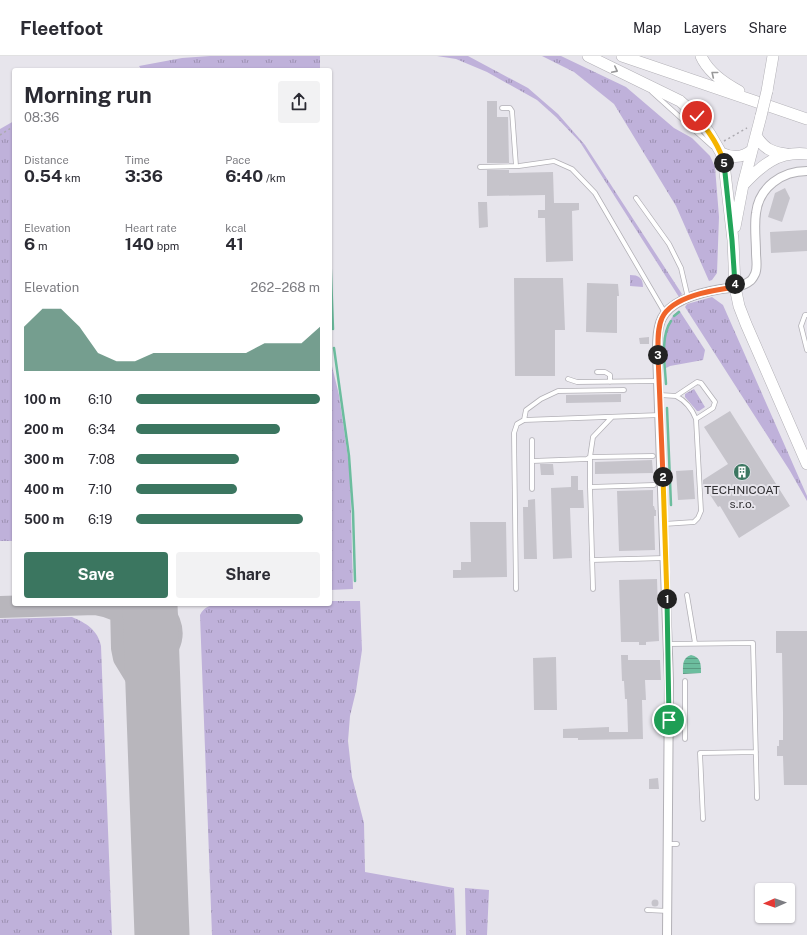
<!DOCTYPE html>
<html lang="en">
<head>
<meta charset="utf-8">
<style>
  body { margin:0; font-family:"Public Sans",sans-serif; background:#f2f2f3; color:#2b2b33; height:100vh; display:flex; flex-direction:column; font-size:15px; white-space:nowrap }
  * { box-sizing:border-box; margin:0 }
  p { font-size:13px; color:#7c7c81 }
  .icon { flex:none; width:22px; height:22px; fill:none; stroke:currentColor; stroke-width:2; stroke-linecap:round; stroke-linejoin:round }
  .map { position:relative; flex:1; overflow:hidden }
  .side { position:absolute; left:12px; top:12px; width:320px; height:538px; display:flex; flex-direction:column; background:#fff; border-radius:4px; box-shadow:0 1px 3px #0004 }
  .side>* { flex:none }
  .needle { width:26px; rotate:268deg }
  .controls { position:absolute; left:755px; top:827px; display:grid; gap:8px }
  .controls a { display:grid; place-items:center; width:40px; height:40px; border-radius:4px; background:#fff; box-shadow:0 1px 3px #0004; font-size:20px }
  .pin { position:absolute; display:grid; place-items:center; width:34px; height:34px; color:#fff; margin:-17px; border:2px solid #fff; border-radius:50%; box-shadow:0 1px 4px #0007 }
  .km { position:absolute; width:20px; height:20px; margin:-10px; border-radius:50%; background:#222; color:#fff; font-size:11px; line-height:20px; text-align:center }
  .round { display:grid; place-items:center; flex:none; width:42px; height:42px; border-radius:4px; background:#f2f2f3 }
  .overview { display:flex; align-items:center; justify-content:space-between; height:68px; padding:0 12px }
  h1 { font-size:22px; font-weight:700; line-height:30px }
  .figures { display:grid; grid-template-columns:repeat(3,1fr); gap:6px; height:68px; padding:4px 12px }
  .figures div { display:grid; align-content:center }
  .figures b { font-size:17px; font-weight:700 }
  .figures small { font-size:11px; font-weight:400 }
  .figures p { font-size:11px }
  .chart { height:112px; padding:8px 12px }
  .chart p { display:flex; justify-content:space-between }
  .chart svg { width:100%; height:72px; margin-top:4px; fill:#3b7660; opacity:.7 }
  .action { display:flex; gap:8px; margin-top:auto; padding:8px 12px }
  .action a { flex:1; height:46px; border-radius:4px; background:#3b7660; color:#fff; font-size:16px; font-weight:700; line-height:46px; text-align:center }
  .action a+a { background:#f2f2f3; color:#2b2b33 }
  ul { padding:0 12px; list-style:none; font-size:13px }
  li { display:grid; grid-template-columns:64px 48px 1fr; align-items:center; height:30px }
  li i { height:10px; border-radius:5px; background:#3b7660 }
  header { display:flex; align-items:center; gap:24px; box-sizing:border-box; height:56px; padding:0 20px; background:#fff; border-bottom:1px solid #e1e1e2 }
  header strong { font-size:19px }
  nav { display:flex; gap:22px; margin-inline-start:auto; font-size:14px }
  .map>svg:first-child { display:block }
  .grass { fill:url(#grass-tufts) }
  .water { fill:url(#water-rules) }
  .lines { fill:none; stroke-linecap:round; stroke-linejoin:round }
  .stream { stroke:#6cbd9e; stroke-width:2.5 }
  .taxiway { stroke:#b8b6bc; stroke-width:22 }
  .runway { stroke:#b8b6bc; stroke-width:55 }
  .building { fill:#c6c4cb }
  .lane-casing { stroke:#b2b0b6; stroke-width:5.5 }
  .street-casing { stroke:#b2b0b6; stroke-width:10 }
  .secondary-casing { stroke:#b2b0b6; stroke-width:12 }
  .path { stroke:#aba9af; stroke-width:1.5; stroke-dasharray:2 3; stroke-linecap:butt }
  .lane { stroke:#fff; stroke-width:4 }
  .street { stroke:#fff; stroke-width:8 }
  .secondary { stroke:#fff; stroke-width:11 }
  .secondary-bridge-casing { stroke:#b2b0b6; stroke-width:12; stroke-linecap:butt }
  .secondary-bridge { stroke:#fff; stroke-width:11 }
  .oneway { stroke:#989899 }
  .split-1-casing { stroke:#fff; stroke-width:8 }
  .split-2-casing { stroke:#fff; stroke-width:8 }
  .split-3-casing { stroke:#fff; stroke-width:8 }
  .split-4-casing { stroke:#fff; stroke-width:8 }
  .split-5-casing { stroke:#fff; stroke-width:8 }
  .split-6-casing { stroke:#fff; stroke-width:8 }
  .split-1 { stroke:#22a559; stroke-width:5 }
  .split-2 { stroke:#f5b400; stroke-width:5 }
  .split-3 { stroke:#f0652b; stroke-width:5 }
  .split-4 { stroke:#f0652b; stroke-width:5 }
  .split-5 { stroke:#22a559; stroke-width:5 }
  .split-6 { stroke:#f5b400; stroke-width:5 }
  .labels { text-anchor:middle; stroke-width:4; stroke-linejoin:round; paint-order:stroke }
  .poi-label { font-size:12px; fill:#313033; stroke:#e7e5ec }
</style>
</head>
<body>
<header>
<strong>Fleetfoot</strong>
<nav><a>Map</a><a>Layers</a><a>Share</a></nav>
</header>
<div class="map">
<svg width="807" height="879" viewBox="0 0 807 879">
  <defs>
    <pattern id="grass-tufts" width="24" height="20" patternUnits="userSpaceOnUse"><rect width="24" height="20" fill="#bfb1da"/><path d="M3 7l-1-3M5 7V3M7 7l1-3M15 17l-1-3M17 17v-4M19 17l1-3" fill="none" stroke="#9c90b1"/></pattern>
    <pattern id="water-rules" width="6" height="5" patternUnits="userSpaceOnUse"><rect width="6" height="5" fill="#6cbd9e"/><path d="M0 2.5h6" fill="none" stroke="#599a81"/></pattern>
  </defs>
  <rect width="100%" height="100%" fill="#e7e5ec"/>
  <path class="grass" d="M210 0H320V14H150V13H141L139 10 182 2Z
    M437 0H468L528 32 558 58 585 89 682 238 679 241 580 86 556 61 537 44 487 16 456 3Z
    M542 0H561L626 31 674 72 692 82 710 100 715 111 719 161 717 217 712 224 709 225 676 150 614 48 574 16Z
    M14 65V485H0V73Z
    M630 219C639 219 643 222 643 231L630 230Z
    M712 241 723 249 807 440V445L790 415 685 251 687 248Z
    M679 254 705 294 703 304 670 310 666 312C665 292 661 268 679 254Z
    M330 294 331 306 339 339 350 415 353 533 330 534Z
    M694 333 705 351 699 355H697L685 341V338Z
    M330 545H360L362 594 356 635 350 660 348 685 352 721 364 767 365 816 454 832 456 879H212L200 559C204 551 209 550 217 548H330Z
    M72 561C86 567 98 574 101 590L112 879H0V563Z
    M465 832 489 834 487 879H466Z"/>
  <path class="water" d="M691 599C701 601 701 608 701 617L683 618C683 609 682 602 691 599Z"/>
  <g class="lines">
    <path class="stream" d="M330 192 333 273
      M674 260 679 256
      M334 292 349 400 353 456 355 525
      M666 328C665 310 660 280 671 265
      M667 352 671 449"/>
    <path class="taxiway" d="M122 548 121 549 122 592 124 602 151 646
      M0 551 95 548C125 553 145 570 151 600L155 729
      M154 624C156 606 163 604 169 589 176 574 168 556 154 548"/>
    <path class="runway" d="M150 548 162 879"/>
  </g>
  <path class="building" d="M487 45H497V61H508L509 107H487Z
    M487 114H509V117L553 116 554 147H579V154L572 155 573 205 546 206 545 162H538V154H545V139L487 140Z
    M785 132 790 142 782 166 768 161 775 137Z
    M478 146H487L488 171 479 172Z
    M807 174V195L771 197 770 176Z
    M514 222H563L565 274H555V320H515Z
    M587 227 618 228 619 240H617V277L586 276Z
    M649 281V288H640L639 282Z
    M621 338V346L566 347V339Z
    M730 355 790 450 739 482 720 450 718 451 703 428V424L728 408 704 371Z
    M652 404 653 417 595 418V406Z
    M540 408H553L554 419H541Z
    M693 414 695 443 678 444 676 415Z
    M571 420H578V434H583L584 452H570L572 502 553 503 551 432 571 431Z
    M653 434V450H654L655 454H656V460H654L655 494 619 495 617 435Z
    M535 443 537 503H524L523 451H528V444Z
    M470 466H506L507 521 453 522V514H461V506H471Z
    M657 523 659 585 646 586V589H639V586H621L619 524Z
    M776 575H807V729H784L783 700H777V690H779V684H783V657L782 597H776Z
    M621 599H628V604H660L661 624H645L646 644H642L643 683 578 684V682H563V673L609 671V676H628L627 643H625L624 625H622Z
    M556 601 557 654H534L533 602Z
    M658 722 659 733H649V723Z
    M651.5 847a3.5 3.5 0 1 1 7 0a3.5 3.5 0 1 1-7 0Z"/>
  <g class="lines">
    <g class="lane-casing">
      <path id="lane" d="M652 36 712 90
        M502 52H510L512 55 516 110
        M480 111 519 110 554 105 572 113 595 137 665 257
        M636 142 669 188 681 212 688 242
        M807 259H805L801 270 807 294
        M597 316H605L610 319V326
        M568 323 577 326 658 325
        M660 339 676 340 697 326 701 327 715 346 713 352 696 363C692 353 686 345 676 340
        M524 364 526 354 541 343 558 335 624 334
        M532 405 587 403 590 401 593 381 612 361
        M590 431V401L653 400
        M532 433V384
        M664 468 694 466 698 462 701 455 696 363
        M592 504 665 502
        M516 533 514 377 517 368 524 364 660 359
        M593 533 590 431 654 429
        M687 539 695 587
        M668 588 753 587 757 742
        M669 664H685V625
        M685 664V683
        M703 763 700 697 756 696
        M668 788H677
        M647 854 668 855"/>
    </g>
    <g class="street-casing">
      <path id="street" d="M667 879 669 625 658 325C658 307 654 278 662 262 672 243 703 236 721 233 730 232 743 231 750 225 752 224 754 220 755 218 758 212 756 203 756 197 756 184 754 170 756 157 759 131 782 115 807 115"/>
    </g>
    <g class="secondary-casing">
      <path id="secondary" d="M588 0 680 45 697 60 710 78 721 97 724 108 733 184 735 231 739 250 746 268 807 408
        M622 0 807 63
        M701 0C708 16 724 27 739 35
        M767 35 773 0
        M756 80C765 93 771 96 786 98
        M721 97C732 102 743 102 752 94
        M744 128C762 109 778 95 807 98
        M735 171 743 129 761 60"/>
    </g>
    <path class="path" d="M0 79 14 70
      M724 85 747 72"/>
    <use href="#lane" class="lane"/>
    <use href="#street" class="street"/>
    <use href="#secondary" class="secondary"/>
    <g class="secondary-bridge-casing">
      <path id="secondary-bridge" d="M761 60 767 35"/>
    </g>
    <use href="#secondary-bridge" class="secondary-bridge"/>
  </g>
  <defs><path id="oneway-chevron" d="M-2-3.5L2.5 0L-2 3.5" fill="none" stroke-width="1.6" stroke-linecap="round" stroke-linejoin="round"/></defs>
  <g class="oneway">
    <use href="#oneway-chevron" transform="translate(615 14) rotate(27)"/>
    <use href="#oneway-chevron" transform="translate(714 18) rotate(-141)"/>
  </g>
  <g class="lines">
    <g class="split-1-casing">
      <path id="split-1" d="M667 543 669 664"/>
    </g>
    <g class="split-2-casing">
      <path id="split-2" d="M663 421 667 543"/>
    </g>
    <g class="split-3-casing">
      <path id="split-3" d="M658 299 663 421"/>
    </g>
    <g class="split-4-casing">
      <path id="split-4" d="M658 299C658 287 657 273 662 262 672 240 714 234 735 231V228"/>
    </g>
    <g class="split-5-casing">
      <path id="split-5" d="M724 107 732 184 735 228"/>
    </g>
    <g class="split-6-casing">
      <path id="split-6" d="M697 60C708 75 719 89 724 107"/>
    </g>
    <use href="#split-1" class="split-1"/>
    <use href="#split-2" class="split-2"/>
    <use href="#split-3" class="split-3"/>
    <use href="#split-4" class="split-4"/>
    <use href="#split-5" class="split-5"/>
    <use href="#split-6" class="split-6"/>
  </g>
  <defs>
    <g id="building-disc" transform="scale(0.9)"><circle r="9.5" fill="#3b7660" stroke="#e7e5ec"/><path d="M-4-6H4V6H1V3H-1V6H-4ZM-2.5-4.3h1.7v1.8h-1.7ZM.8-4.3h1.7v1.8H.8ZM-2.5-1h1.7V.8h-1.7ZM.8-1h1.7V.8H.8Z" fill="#fff"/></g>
  </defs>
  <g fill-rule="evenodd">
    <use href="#building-disc" x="742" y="416"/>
  </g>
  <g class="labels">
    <g class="poi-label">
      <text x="742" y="438">TECHNICOAT<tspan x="742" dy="14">s.r.o.</tspan></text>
    </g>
  </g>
</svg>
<div class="controls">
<a><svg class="needle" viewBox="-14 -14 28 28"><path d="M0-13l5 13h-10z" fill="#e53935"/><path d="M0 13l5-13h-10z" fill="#7c7c81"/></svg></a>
</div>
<div class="pin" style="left:669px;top:664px;background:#1e9e55"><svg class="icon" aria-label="arrive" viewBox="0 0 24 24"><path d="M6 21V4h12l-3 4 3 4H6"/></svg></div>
<div class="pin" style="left:697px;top:60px;background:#d93025"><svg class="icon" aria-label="check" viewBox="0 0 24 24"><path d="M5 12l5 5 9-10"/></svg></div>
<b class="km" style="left:667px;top:543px">1</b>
<b class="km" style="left:663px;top:421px">2</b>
<b class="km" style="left:658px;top:299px">3</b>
<b class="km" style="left:735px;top:228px">4</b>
<b class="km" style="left:724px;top:107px">5</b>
<section class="side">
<div class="overview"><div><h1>Morning run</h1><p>08:36</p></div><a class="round"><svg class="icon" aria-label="share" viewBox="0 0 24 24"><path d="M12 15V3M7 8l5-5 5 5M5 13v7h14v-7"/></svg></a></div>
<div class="figures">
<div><p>Distance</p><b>0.54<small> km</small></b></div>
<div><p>Time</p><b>3:36</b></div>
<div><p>Pace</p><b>6:40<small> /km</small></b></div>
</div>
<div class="figures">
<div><p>Elevation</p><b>6<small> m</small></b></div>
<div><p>Heart rate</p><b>140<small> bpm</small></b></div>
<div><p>kcal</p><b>41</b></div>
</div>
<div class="chart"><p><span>Elevation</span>262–268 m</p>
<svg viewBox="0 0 160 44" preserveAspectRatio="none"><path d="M0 44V17L10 6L20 6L30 17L40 33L50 38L60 38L70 33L80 33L90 33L100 33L110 33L120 33L130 27L140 27L150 27L160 17V44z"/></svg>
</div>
<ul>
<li><b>100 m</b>6:10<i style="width:100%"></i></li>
<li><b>200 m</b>6:34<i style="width:78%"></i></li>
<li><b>300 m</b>7:08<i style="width:56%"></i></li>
<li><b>400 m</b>7:10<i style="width:55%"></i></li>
<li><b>500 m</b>6:19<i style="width:91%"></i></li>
</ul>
<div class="action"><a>Save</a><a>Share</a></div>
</section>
</div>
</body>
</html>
